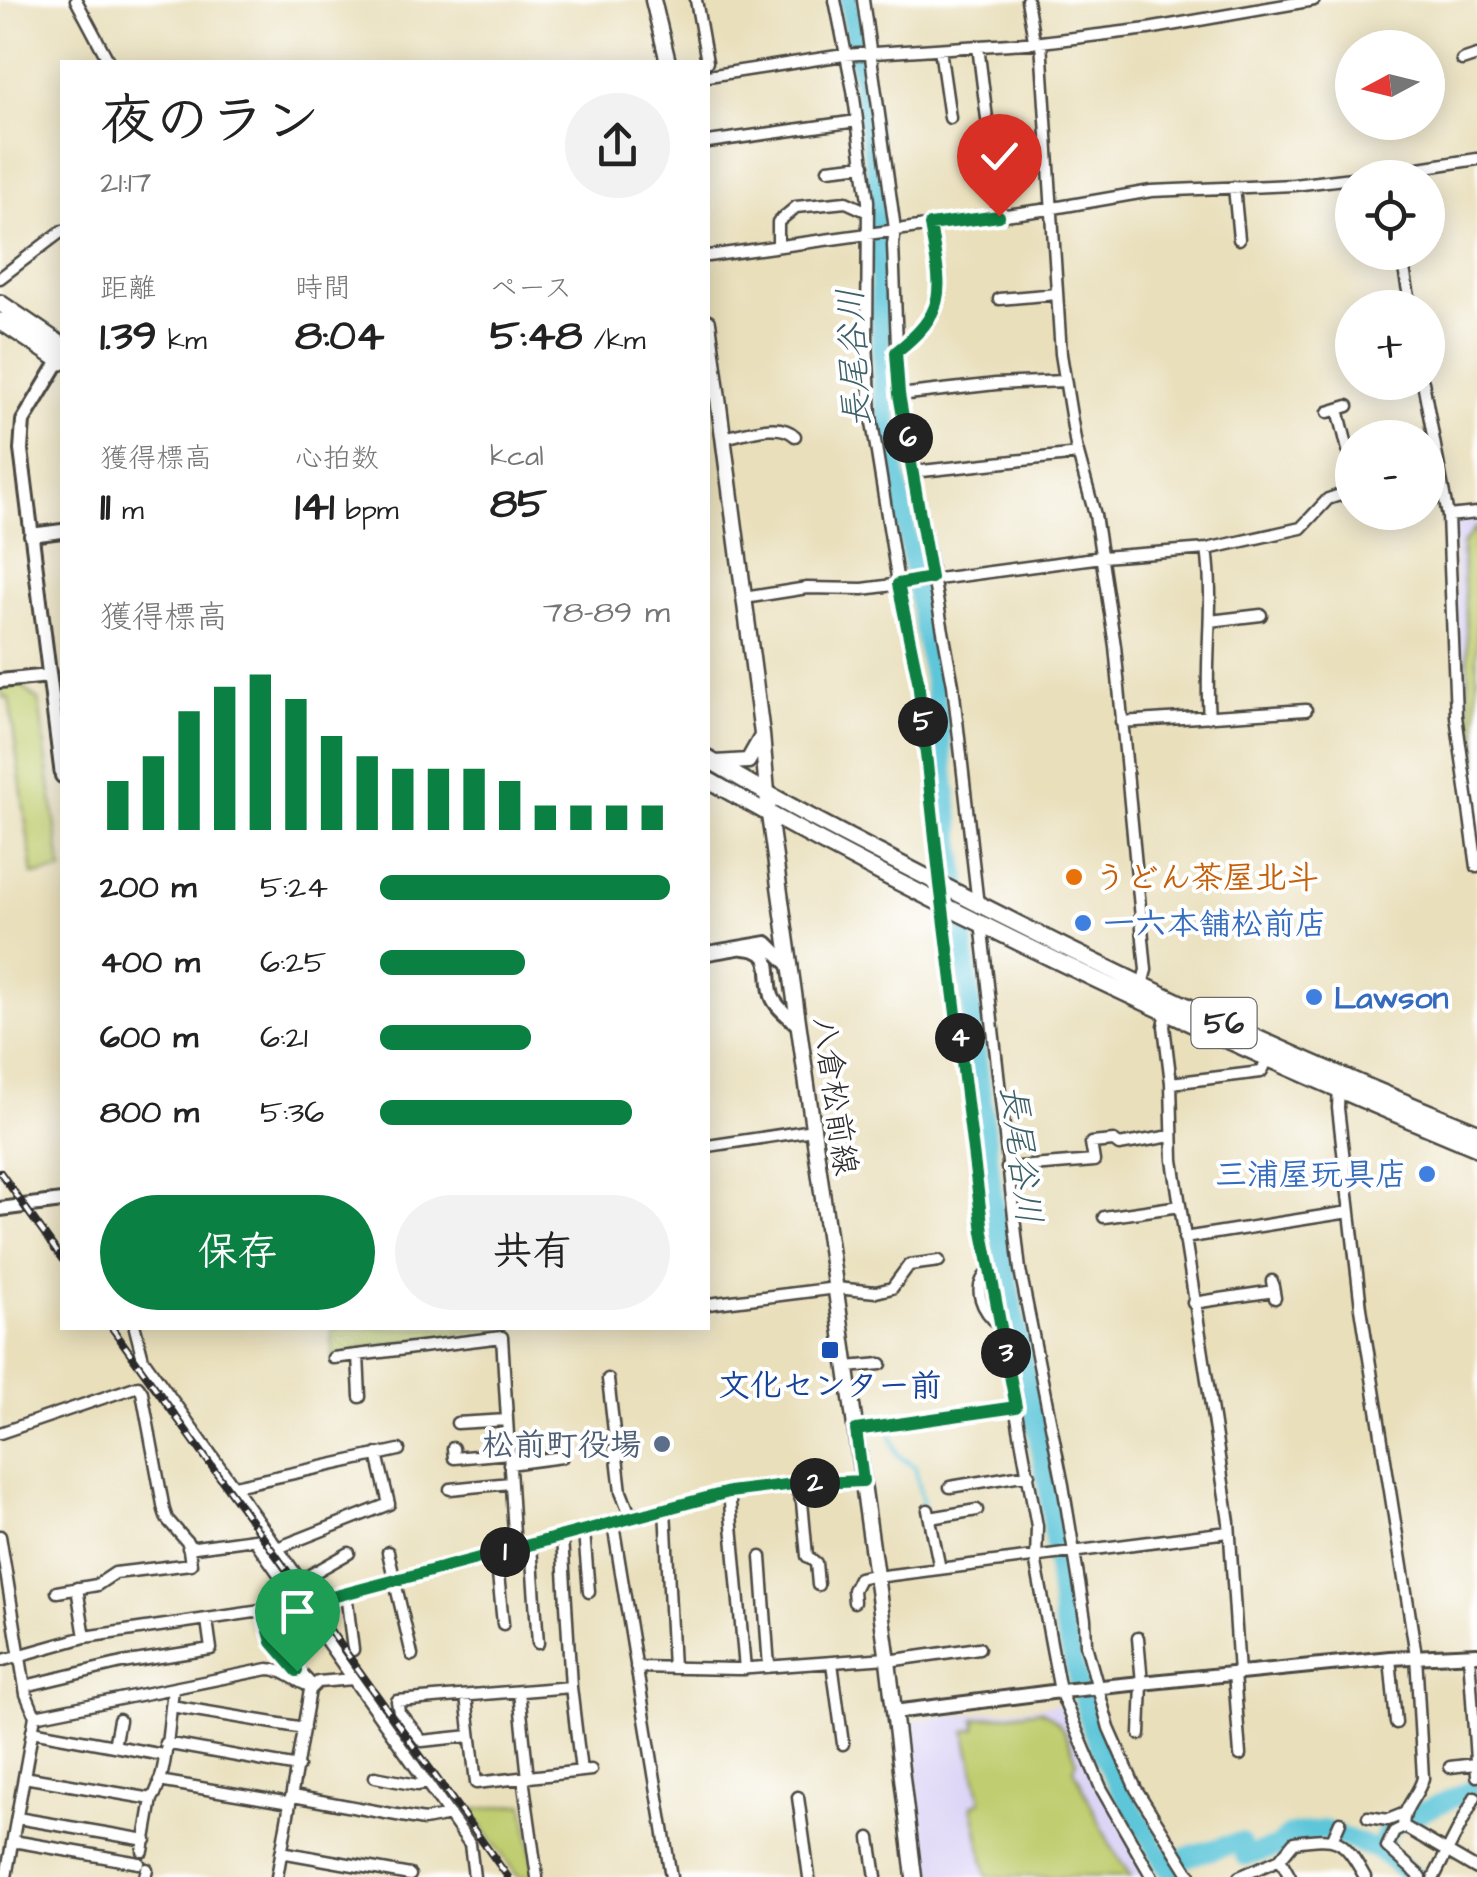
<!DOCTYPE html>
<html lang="ja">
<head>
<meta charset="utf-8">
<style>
  body { margin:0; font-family:"Architects Daughter","Klee One",sans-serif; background:#f2f2f2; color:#222; height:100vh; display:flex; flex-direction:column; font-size:38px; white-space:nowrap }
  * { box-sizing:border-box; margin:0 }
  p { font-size:32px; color:#767676 }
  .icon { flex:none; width:55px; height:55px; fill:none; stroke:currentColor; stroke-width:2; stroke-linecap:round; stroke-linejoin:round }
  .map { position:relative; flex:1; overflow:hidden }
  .drawer { position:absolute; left:60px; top:60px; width:650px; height:1270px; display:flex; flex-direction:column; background:#fff; border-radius:0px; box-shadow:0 5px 25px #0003 }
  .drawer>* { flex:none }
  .needle { width:65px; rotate:263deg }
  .fabs { position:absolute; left:1335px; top:30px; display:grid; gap:20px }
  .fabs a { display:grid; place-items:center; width:110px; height:110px; border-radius:50%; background:#fff; box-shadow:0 5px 25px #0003; font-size:50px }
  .pin { position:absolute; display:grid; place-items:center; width:85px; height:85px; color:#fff; margin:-102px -42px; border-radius:50% 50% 50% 0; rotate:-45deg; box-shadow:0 0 10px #0007 }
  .pin .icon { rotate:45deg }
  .km { position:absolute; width:50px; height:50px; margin:-25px; border-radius:50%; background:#222; color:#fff; font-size:28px; line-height:50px; text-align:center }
  .round { display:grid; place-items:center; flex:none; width:105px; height:105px; border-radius:52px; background:#f2f2f2 }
  .head { display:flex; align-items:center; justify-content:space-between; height:170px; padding:0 40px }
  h1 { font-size:55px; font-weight:700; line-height:75px }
  .stats { display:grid; grid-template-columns:repeat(3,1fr); gap:15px; height:170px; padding:10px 40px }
  .stats div { display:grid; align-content:center }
  .stats b { font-size:42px; font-weight:700 }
  .stats small { font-size:28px; font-weight:400 }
  .stats p { font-size:28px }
  .chart { height:280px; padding:20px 40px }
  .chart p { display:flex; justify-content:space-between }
  .chart svg { width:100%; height:180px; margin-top:10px; stroke:#0b8043; stroke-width:6 }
  .cta { display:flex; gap:20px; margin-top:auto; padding:20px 40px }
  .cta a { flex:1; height:115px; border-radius:60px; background:#0b8043; color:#fff; font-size:40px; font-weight:700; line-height:115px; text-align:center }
  .cta a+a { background:#f2f2f2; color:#222 }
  ul { padding:0 40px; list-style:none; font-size:32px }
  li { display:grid; grid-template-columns:160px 120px 1fr; align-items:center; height:75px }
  li i { height:25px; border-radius:12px; background:#0b8043 }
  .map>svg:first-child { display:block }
  .built { fill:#ddd5f6 }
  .green { fill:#c0cd6f; stroke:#767c4d; stroke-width:2.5 }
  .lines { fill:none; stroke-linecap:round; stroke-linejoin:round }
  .stream { stroke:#5dc6d9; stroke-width:4 }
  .river { stroke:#5dc6d9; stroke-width:20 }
  .minor-casing { stroke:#484641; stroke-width:15 }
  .tertiary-casing { stroke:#484641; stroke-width:18 }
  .secondary-casing { stroke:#484641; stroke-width:19 }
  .trunk-casing { stroke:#484641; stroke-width:20 }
  .minor { stroke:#fff; stroke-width:10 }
  .tertiary { stroke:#fff; stroke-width:12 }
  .secondary { stroke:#fff; stroke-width:14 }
  .trunk { stroke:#fff; stroke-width:15 }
  .rail-casing { stroke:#2b2b2b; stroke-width:8 }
  .rail { stroke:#fff; stroke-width:4; stroke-dasharray:11; stroke-linecap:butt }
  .route-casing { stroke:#fff; stroke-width:20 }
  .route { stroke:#0b8043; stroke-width:12 }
  .food-dot { fill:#e8710a; stroke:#fff; stroke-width:4 }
  .shop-dot { fill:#3f7fe0; stroke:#fff; stroke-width:4 }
  .transit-dot { fill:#1a4fb4; stroke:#fff; stroke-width:4 }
  .service-dot { fill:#5c6f8a; stroke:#fff; stroke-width:4 }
  .labels { text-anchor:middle; stroke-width:8; stroke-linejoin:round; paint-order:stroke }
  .shield { fill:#fff; stroke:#6b6b6b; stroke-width:2.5 }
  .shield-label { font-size:30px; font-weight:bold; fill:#2b2b2b }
  .food-label { font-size:32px; font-weight:bold; fill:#c56008; stroke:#fff; text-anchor:start }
  .shop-label { font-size:32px; font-weight:bold; fill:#366cbe; stroke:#fff; text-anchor:start }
  .street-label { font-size:32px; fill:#2b2b2b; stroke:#fff }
  .transit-label { font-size:32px; font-weight:bold; fill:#164399; stroke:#fff }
  .service-label { font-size:32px; font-weight:bold; fill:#4e5e75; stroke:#fff; text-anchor:end }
  .water-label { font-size:35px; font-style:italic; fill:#3c6168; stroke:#fff }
</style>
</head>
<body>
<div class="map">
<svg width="1477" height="1877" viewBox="0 0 1477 1877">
  <rect width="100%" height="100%" fill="#fff"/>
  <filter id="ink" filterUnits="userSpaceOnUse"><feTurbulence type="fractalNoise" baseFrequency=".01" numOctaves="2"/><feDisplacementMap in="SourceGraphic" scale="20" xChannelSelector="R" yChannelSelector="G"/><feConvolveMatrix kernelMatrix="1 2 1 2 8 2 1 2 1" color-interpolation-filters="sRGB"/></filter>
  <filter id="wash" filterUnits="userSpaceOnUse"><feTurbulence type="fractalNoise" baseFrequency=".0048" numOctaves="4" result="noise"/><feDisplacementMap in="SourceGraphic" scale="40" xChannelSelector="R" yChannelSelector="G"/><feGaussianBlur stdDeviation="2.25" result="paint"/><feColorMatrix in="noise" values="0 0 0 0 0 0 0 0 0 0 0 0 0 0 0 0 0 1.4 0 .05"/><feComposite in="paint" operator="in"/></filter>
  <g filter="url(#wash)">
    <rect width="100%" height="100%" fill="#e9dfbb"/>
    <path class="built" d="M1477 517V841L1460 716 1454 528 1461 518Z
      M1060 1704 1148 1877H923L907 1739 911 1725 917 1720Z"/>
    <path class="green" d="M1477 526V767L1470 712 1462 544Z
      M25 684 26 690 39 701 62 871 33 875 9 698H3L1 687Z
      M331 1328H503L368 1347 333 1358Z
      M1040 1710C1063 1720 1068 1739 1077 1761L1074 1769 1110 1844 1131 1877H987L972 1805 981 1801 965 1731 976 1729 975 1719Z
      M524 1804 535 1877H518L470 1810Z"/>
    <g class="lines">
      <path class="stream" d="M889 1430 898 1455 915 1467 924 1508"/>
      <path class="river" d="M849 0 878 186 882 384 889 434 935 690 995 1214 1049 1493 1063 1623 1090 1725 1110 1770 1172 1877
        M1163 1863 1240 1842 1245 1856 1278 1847 1289 1835 1324 1830 1380 1851
        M1414 1877 1380 1851 1389 1827 1477 1787"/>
    </g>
  </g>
  <g filter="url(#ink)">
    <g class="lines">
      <g class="minor-casing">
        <path id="minor" d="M76 0 109 62
          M696 0 707 62
          M835 0 853 90 868 201 867 342 871 416 898 583 918 680 940 885
          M863 0 895 229 893 245 899 395 953 685 978 905
          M1027 0 1034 40
          M1041 42 1061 354 1076 446 1095 515 1115 646 1146 970 1141 988
          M978 46 999 216
          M940 49 950 118
          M1462 60 1477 55
          M708 76 844 55 1041 42 1148 29 1314 0
          M708 142 857 121
          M828 169 864 165
          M1355 178 1477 159
          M1234 187 1239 239
          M778 245V222L796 207 846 202 868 212
          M1401 252 1411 308
          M708 256 1042 210 1151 191 1294 185 1352 178
          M0 278 62 231
          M999 299 1057 294
          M896 352C952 308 940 288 930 225
          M1423 382 1448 516 1456 716 1477 867
          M899 395 996 384 1065 381
          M1338 409 1352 466
          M1328 412 1348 406
          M723 438C744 434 779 420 795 436
          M913 472 1078 454
          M1448 516 1477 513
          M1207 549C1215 605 1204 661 1209 717
          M744 598 807 588 863 589 1102 557 1207 549 1301 528 1328 499 1352 491
          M1210 621 1261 615
          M1121 722 1306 710
          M942 902 983 1232 1037 1526 1036 1563 1060 1691 1101 1788 1152 1877
          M981 922 1020 1270 1063 1485 1085 1619 1086 1645 1109 1728 1136 1789 1191 1877
          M1167 1012 1164 1026 1171 1083 1173 1160 1229 1522 1239 1673
          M1171 1083 1261 1072 1268 1060
          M1339 1085 1338 1108 1361 1308 1416 1655 1423 1778C1418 1797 1403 1806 1403 1826L1477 1869
          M708 1146 813 1130
          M1007 1168 1094 1161 1091 1143 1114 1141 1119 1145 1171 1136
          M1104 1217 1180 1206
          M1184 1238 1349 1212
          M990 1271C970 1286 982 1312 1000 1325
          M1272 1281 1275 1298
          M1193 1303 1274 1291
          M708 1304 836 1288 876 1292 892 1288 909 1265 939 1261
          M135 1328 143 1359 315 1601
          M358 1355 360 1397
          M333 1358 502 1337 515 1550
          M847 1367 881 1364
          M608 1379 621 1492 629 1512 637 1516
          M457 1423 507 1420
          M856 1430 1016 1407
          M0 1433 138 1386 142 1392 164 1510 167 1519 188 1543 191 1564 115 1573 97 1585 57 1592
          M453 1448 454 1458 509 1453
          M509 1464 562 1457
          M794 1483 802 1502 807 1556 816 1563 818 1585
          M235 1486 399 1450
          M950 1487 1029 1474
          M450 1489 510 1483
          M729 1492 745 1669
          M665 1508 673 1668
          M928 1510 940 1569
          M930 1518 977 1510
          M613 1524 671 1877
          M584 1532 589 1592
          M0 1536 26 1694 35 1716 6 1877
          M562 1537 571 1687 581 1771
          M531 1545 538 1643
          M280 1547 389 1504 377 1454
          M188 1548 254 1539 470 1844 474 1877
          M388 1552 412 1655
          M496 1554 503 1624
          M761 1557 769 1667
          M876 1577 1228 1532
          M301 1580 349 1553
          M77 1588 85 1637
          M346 1593 353 1650
          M854 1602 853 1590 859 1578 876 1574
          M264 1612 271 1642 311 1684
          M1138 1638 1142 1683 1140 1734
          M1469 1654 1477 1776
          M1390 1658 1396 1723
          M0 1661 85 1637 302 1605 729 1492 794 1483 863 1481
          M888 1661 979 1648
          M832 1663 843 1744
          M636 1667 737 1669 887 1658
          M1234 1673 1240 1755
          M25 1686 122 1663 211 1649 207 1620
          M519 1692 528 1778
          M466 1696 476 1783 591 1770
          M171 1706 304 1728
          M35 1716 268 1669C285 1669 295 1682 312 1687
          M32 1731 163 1755
          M470 1736 422 1741 399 1712 397 1701 571 1687
          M165 1743 298 1767
          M114 1746 119 1720
          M1450 1767 1475 1764
          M24 1777 152 1799C167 1778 169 1718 173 1690
          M375 1777 417 1785 427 1783
          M523 1778 537 1877
          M159 1781 290 1803
          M293 1796 424 1820 450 1815
          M798 1797 809 1877
          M1368 1817 1388 1820 1403 1814
          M17 1818 146 1840
          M1404 1827 1394 1832 1387 1847 1421 1877
          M870 1838 876 1877
          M1333 1838 1340 1822
          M13 1841 139 1863
          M143 1851 152 1799
          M281 1852 410 1875
          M1280 1859 1290 1877
          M145 1877 147 1869
          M277 1877 310 1690 318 1682 353 1679
          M1239 1877 1280 1859 1294 1842C1339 1836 1342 1837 1365 1877
          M1434 1877 1475 1797"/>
      </g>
      <g class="tertiary-casing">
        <path id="tertiary" d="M62 356 23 421 21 450 62 776
          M31 535 62 531
          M0 681 49 676
          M743 948C778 950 765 971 772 996 776 1008 790 1017 799 1026
          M708 953 767 943 791 967
          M0 1209 62 1201
          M894 1712 1052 1692 1390 1658 1477 1654"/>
      </g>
      <g class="secondary-casing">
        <path id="secondary" d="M653 0 668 62
          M708 322 762 734 769 815 888 1661 914 1877
          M716 763 748 761 761 738"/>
      </g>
      <g class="trunk-casing">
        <path id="trunk" d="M0 303 62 345
          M0 321 62 362
          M708 759C781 803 858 842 934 881 1111 973 1292 1058 1477 1132
          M708 780C956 919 1214 1039 1477 1148"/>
      </g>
      <use href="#minor" class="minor"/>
      <use href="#tertiary" class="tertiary"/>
      <use href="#secondary" class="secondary"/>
      <use href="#trunk" class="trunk"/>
      <g class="rail-casing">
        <path id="rail" d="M0 1172 62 1259
          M112 1328 508 1877"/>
      </g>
      <use href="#rail" class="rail"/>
    </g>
  </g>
  <g class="lines" filter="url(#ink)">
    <g class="route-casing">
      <path id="route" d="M297 1671 272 1642 264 1612 302 1605 729 1492 794 1484 863 1481 856 1430 1016 1407 983 1232 940 884 918 680 898 584 931 578 899 394 896 352C952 308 940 287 930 225L999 216"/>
    </g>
    <use href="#route" class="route"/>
  </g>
  <circle class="food-dot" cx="1074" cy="877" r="10"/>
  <g class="shop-dot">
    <circle cx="1083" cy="923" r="10"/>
    <circle cx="1314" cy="997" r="10"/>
    <circle cx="1427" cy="1174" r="10"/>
  </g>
  <rect class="transit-dot" x="820" y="1340" width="20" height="20" rx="5"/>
  <circle class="service-dot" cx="662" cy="1444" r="10"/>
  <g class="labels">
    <rect class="shield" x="1191.5" y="998" width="65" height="50" rx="8"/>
    <g class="shield-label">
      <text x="1224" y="1033">56</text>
    </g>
    <g class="food-label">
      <text x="1094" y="888">うどん茶屋北斗</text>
    </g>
    <g class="shop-label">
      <text x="1103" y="934">一六本舗松前店</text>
      <text x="1334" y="1008">Lawson</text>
      <text x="1407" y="1185" text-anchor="end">三浦屋玩具店</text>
    </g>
    <g class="street-label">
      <text transform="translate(836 1096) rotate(82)" y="11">八倉松前線</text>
    </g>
    <g class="transit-label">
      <text x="830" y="1396">文化センター前</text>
    </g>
    <g class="service-label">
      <text x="642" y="1455">松前町役場</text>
    </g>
    <g class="water-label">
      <text transform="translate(853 358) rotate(-93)" y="12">長尾谷川</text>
      <text transform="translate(1022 1154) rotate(83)" y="12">長尾谷川</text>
    </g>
  </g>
</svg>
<div class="fabs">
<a><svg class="needle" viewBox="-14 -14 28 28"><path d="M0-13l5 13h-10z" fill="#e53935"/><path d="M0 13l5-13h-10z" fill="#767676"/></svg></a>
<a><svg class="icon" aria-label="locate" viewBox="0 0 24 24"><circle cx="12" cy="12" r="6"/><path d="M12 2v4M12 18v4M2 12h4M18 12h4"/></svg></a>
<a>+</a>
<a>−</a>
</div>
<div class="pin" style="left:297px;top:1671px;background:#1e9e55"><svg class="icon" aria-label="arrive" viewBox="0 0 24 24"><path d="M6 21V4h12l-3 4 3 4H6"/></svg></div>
<div class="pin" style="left:999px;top:216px;background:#d93025"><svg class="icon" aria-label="check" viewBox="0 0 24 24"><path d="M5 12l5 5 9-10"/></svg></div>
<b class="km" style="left:505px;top:1552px">1</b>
<b class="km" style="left:815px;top:1483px">2</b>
<b class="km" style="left:1006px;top:1353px">3</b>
<b class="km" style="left:960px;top:1038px">4</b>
<b class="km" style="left:923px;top:722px">5</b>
<b class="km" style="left:908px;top:438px">6</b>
<section class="drawer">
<div class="head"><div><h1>夜のラン</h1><p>21:17</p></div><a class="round"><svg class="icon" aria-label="share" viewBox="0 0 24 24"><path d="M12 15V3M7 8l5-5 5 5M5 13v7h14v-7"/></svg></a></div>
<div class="stats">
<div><p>距離</p><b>1.39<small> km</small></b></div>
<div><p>時間</p><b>8:04</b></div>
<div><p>ペース</p><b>5:48<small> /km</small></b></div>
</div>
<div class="stats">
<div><p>獲得標高</p><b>11<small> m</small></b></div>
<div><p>心拍数</p><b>141<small> bpm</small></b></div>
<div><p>kcal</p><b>85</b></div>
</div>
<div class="chart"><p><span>獲得標高</span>78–89 m</p>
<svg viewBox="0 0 160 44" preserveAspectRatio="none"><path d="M5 44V32M15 44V26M25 44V15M35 44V9M45 44V6M55 44V12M65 44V21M75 44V26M85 44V29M95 44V29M105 44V29M115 44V32M125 44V38M135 44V38M145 44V38M155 44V38"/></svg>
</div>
<ul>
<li><b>200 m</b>5:24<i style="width:100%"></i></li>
<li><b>400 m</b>6:25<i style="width:50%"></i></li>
<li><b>600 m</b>6:21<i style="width:52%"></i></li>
<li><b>800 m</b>5:36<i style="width:87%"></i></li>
</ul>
<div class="cta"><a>保存</a><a>共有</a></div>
</section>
</div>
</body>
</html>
